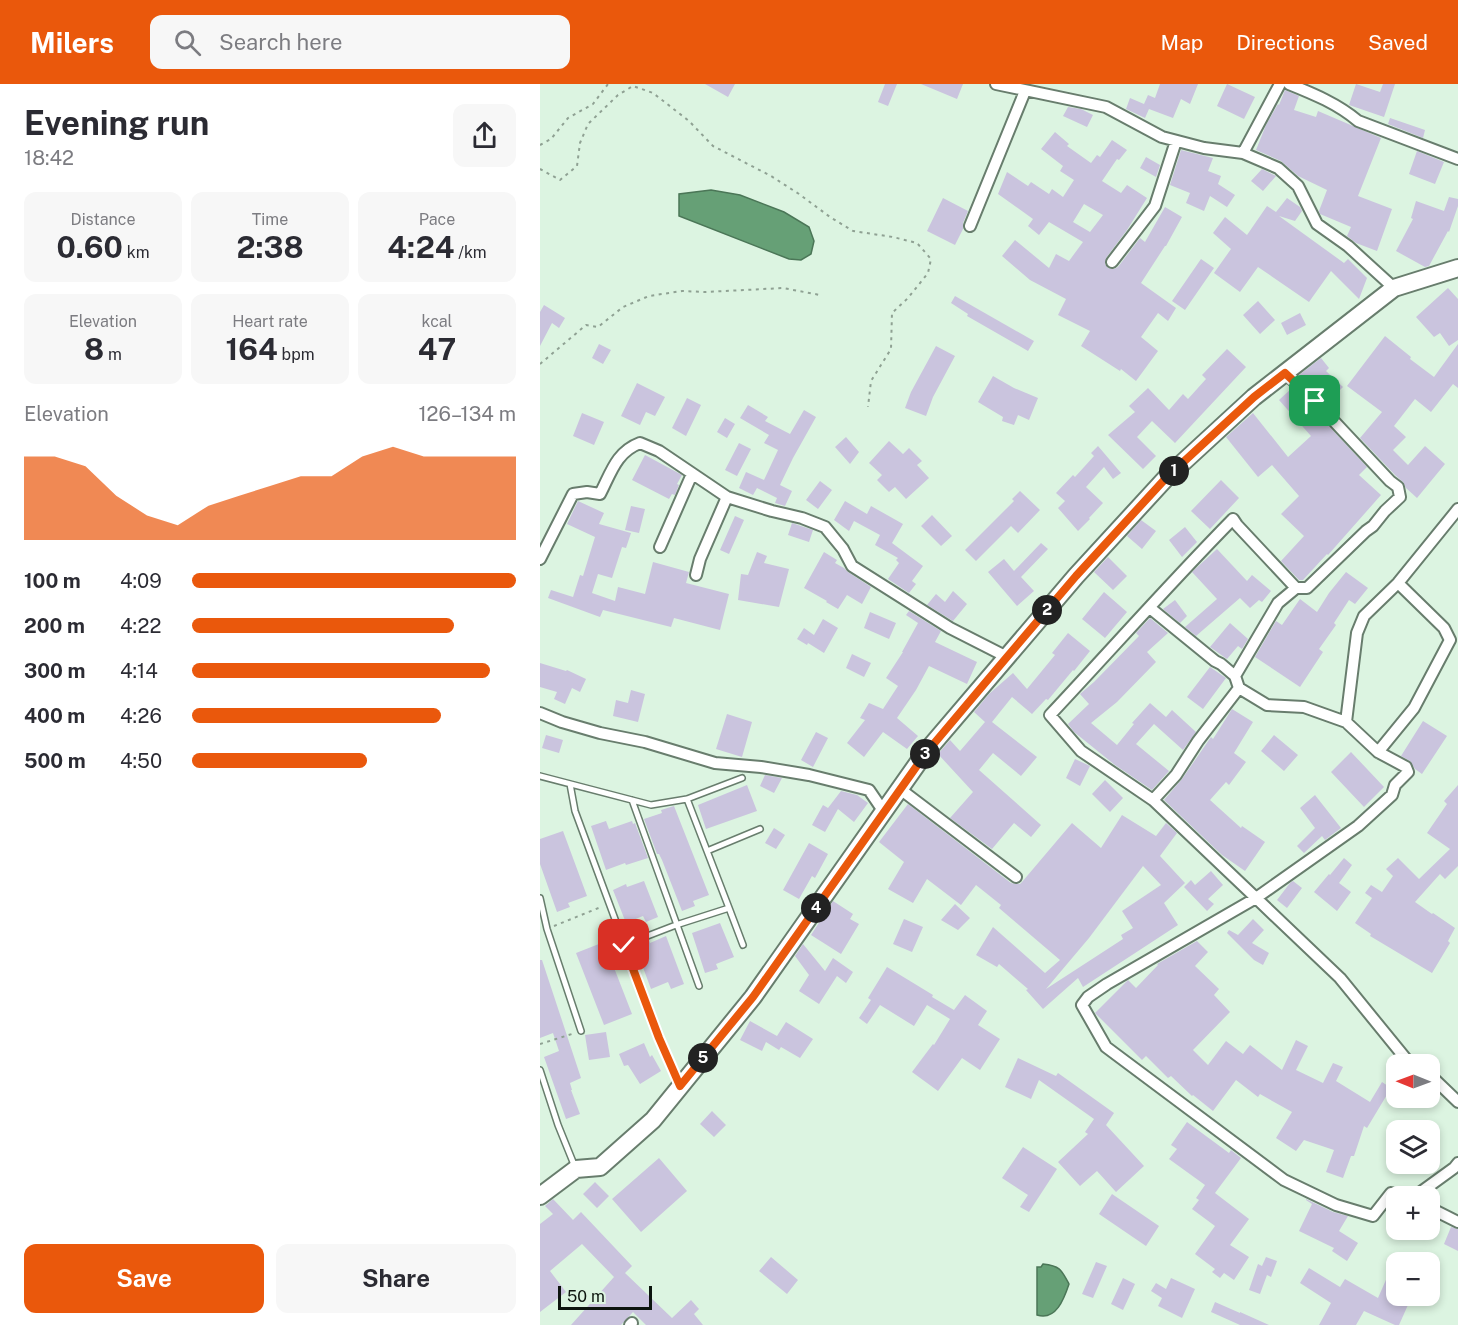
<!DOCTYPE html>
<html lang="en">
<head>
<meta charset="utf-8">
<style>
  body { margin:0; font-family:"Public Sans",sans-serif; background:#f7f7f7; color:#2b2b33; height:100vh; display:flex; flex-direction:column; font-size:22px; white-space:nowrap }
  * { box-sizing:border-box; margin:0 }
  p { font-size:20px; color:#7c7c81 }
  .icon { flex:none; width:33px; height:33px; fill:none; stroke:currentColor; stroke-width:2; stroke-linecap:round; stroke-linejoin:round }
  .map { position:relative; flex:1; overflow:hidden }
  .details { display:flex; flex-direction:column; background:#fff; width:540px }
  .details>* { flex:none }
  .needle { width:39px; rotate:271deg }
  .buttons { position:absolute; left:846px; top:970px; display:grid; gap:12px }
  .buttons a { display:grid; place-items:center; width:54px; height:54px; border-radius:12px; background:#fff; box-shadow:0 3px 9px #0003; font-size:30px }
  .scale { position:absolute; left:18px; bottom:15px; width:94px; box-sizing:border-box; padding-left:6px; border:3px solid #0c140e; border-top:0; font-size:16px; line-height:21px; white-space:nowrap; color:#0c140e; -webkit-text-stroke:4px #dcf4e1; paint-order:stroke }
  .pin { position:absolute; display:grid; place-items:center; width:51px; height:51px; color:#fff; margin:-26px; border-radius:12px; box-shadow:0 3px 9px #0006 }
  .km { position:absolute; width:30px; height:30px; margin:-15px; border-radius:50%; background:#222; color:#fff; font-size:16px; line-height:30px; text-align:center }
  .round { display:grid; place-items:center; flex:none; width:63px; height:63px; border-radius:12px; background:#f7f7f7 }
  .summary { display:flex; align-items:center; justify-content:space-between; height:102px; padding:0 24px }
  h1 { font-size:33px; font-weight:700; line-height:45px }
  .figures { display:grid; grid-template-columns:repeat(3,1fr); gap:9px; height:102px; padding:6px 24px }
  .figures div { display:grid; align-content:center; border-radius:12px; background:#f7f7f7; text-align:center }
  .figures b { font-size:30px; font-weight:700 }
  .figures small { font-size:16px; font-weight:400 }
  .figures p { font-size:16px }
  .chart { height:168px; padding:12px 24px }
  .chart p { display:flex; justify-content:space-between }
  .chart svg { width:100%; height:108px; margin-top:6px; fill:#ea580c; opacity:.7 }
  .action { display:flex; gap:12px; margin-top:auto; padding:12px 24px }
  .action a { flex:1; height:69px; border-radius:12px; background:#ea580c; color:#fff; font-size:24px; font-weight:700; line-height:69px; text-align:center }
  .action a+a { background:#f7f7f7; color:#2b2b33 }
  ul { padding:0 24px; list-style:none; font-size:20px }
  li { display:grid; grid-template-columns:96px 72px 1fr; align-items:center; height:45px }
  li i { height:15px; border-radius:8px; background:#ea580c }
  header { display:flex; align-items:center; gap:36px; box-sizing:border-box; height:84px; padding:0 30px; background:#ea580c; color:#fff }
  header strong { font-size:28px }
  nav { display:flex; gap:33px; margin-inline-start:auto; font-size:21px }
  .search { width:420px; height:54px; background:#f7f7f7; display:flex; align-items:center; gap:15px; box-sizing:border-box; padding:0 21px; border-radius:12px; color:#7c7c81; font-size:22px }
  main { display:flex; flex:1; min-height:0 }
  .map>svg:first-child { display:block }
  .water { fill:#66a076; stroke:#4b7657; stroke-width:1.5 }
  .building { fill:#cac4de; fill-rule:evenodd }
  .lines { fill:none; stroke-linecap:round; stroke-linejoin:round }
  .lane-casing { stroke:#687d6d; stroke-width:8 }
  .street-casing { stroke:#687d6d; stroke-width:14 }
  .secondary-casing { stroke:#687d6d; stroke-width:20 }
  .path { stroke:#8fa193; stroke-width:2; stroke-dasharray:3 4.5; stroke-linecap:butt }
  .lane { stroke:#fff; stroke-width:5 }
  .street { stroke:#fff; stroke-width:10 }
  .secondary { stroke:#fff; stroke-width:16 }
  .route-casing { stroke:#fff; stroke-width:12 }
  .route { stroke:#ea580c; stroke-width:8 }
</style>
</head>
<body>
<header>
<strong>Milers</strong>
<div class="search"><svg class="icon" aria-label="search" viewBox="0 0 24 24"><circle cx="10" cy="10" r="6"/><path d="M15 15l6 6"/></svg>Search here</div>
<nav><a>Map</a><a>Directions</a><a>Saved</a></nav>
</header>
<main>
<section class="details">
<div class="summary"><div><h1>Evening run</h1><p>18:42</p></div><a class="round"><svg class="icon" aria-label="share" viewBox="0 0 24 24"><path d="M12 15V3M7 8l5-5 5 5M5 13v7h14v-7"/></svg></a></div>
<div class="figures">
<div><p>Distance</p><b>0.60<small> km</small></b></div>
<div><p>Time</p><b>2:38</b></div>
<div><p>Pace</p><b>4:24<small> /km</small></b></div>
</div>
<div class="figures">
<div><p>Elevation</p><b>8<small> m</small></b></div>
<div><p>Heart rate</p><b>164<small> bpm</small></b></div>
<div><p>kcal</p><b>47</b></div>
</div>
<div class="chart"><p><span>Elevation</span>126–134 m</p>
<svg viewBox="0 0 160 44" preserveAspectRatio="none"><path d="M0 44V10L10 10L20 14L30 26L40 34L50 38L60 30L70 26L80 22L90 18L100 18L110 10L120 6L130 10L140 10L150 10L160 10V44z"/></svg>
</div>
<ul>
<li><b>100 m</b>4:09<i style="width:100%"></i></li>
<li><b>200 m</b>4:22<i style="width:81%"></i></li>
<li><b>300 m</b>4:14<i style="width:92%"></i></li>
<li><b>400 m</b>4:26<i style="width:77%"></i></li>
<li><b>500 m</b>4:50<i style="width:54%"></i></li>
</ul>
<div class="action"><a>Save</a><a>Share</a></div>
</section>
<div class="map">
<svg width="918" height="1241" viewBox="0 0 918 1241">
  <rect width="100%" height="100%" fill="#dcf4e1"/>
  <path class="water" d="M171 106 200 111 244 128 269 143 274 157 271 170 261 176 249 175 139 132V110Z
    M503 1180C520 1182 521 1185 529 1200 524 1215 516 1237 497 1231V1183H501Z"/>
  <path class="building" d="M165 0H195L188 13Z
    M345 0H357L348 22 338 18Z
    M381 0H423L417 15Z
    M620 0H658L650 20 641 15 633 34 609 25 605 34 586 25 590 14 604 20 608 11 615 14Z
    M687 0 715 13 704 35 677 22Z
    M816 0 840 8 843 0H855L844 33 809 21Z
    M745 6 759 12 754 26 776 33 778 27 841 54 818 112 852 125 837 167 816 159 807 152 811 143 780 130 779 127 787 106 758 92 741 77 716 66 726 41 738 20 739 21Z
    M528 23 541 25 553 31 547 43 523 32Z
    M850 34 885 46 883 54 848 40Z
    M515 48 529 60 527 62 551 79 557 71 560 73 572 56 587 66 579 76 577 75 562 97 581 109 587 101 607 114 587 146 566 174 565 180 568 184 574 185 578 183 600 154 605 158 625 123 642 133 626 162H625L601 199 636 224 628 237 618 229 601 253 618 267 596 297 581 285 580 287 541 262 550 247 518 231 526 215 490 196 462 172 475 156 509 184 516 170 529 177 543 158 509 138 499 151 488 142 493 135 458 110 467 88 488 102 491 98 509 110 512 105 523 113 534 96 520 87 523 82 501 65ZM544 120 563 131 550 148 533 138Z
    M641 66 673 74 668 87 681 92 678 100 695 111 687 123 670 112 664 127 646 119 650 109 630 101Z
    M877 67 904 78 895 100 869 90Z
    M606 73 620 81 616 93 600 84Z
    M722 85 736 92 723 107 711 97Z
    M909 113 918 115V122L909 148 908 147 889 182 885 183 856 167 873 135 871 134 876 117 904 127Z
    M403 114 428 127 423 139V145L415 161 387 147Z
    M747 114 760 123 762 127 755 137 739 132 804 179 808 175 827 194 819 215 791 187 769 218 718 183 700 208 674 189 691 165 673 149 685 133 707 151 727 122 736 128Z
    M661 175 674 184 645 226 632 217Z
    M908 204 918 215V256L909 262 900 249 894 253 876 233Z
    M415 212 494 257 488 267 427 232 428 230 411 219Z
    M718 217 735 236 720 250 703 231Z
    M4 221 25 234 19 244 12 239 0 262V228Z
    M760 229 766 241 747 251 741 239Z
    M845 252 871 273 870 275 894 293 918 260V304L913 300 891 328 875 315 854 342 866 353 853 366 868 381 885 362 905 380 877 414 866 404 863 398 855 391 820 354 842 328 807 302Z
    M59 260 71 266 63 280 52 274Z
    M396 262 415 272 393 313 386 332 365 324 371 308Z
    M687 265 706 283 635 359 612 337 597 353 616 372 603 385 568 351 595 328 589 322 608 304 629 326 643 310 648 315 666 295 662 291Z
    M781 274 789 284 786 287 803 303 787 319 759 291Z
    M453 292 474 304 498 314 489 336 478 331 474 341 462 337 463 333 438 318Z
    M97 299 125 313 115 332 106 328 100 341 81 332Z
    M751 305 770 322 827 383 819 391 841 411 788 471 787 470 763 496H759L741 477 764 452 741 430 759 412 732 381 718 393 686 353 713 329 748 373 771 352 739 316Z
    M147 314 161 321 146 352 132 344Z
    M208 321 228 333 225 337 250 350 264 326 276 333 253 374 240 401 252 407 245 422 235 419 237 414 217 404 213 411 199 404 206 388 224 396 238 366 224 359 229 351 200 334Z
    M42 329 64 338 54 361 33 352Z
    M185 334 195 340 187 354 177 348Z
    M306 353 319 368 310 380 295 363Z
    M349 357 363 370 369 364 382 377 377 381 389 394 366 415 355 403 349 408 337 396 342 391 329 379Z
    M199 359 211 365 197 392 185 386Z
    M558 362 581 389 573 395 564 383 546 403 563 419 549 434 550 435 538 447 518 424 525 417 516 409 533 391 535 393 554 372 551 369Z
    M105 371 142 391 137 400 139 401 135 411 132 410 129 415 92 396Z
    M681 396 699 414 670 445 651 427Z
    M280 397 292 406 278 425 266 416Z
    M480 407 500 426 478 449 471 442 436 477 425 466 474 417 472 415Z
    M38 417 64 429 59 440 91 449 86 464 82 463 72 494 58 490 52 509 75 517 78 503 105 510 113 478 149 488 146 499 189 510 180 546 134 534 131 543 63 526 60 533 8 514 11 506 33 513 40 491 43 492 55 453 27 440Z
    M305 417 327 430 331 422 363 440 352 459 383 482 372 497 376 500 369 509 348 495 359 479 356 476 358 474 335 461 340 451 314 437 309 447 294 436Z
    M91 422 105 425 99 449 85 446Z
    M392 431 412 452 401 462 381 442Z
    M195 432 204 436 189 470 180 466Z
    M601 436 616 447 602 465 587 452Z
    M252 439 273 446 269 458 248 451Z
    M645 443 657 458 642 473 629 456Z
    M501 459 508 465 481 493 494 507 477 522 448 488 464 475 474 487Z
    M677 465 707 497 712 491 731 507 722 518 719 516 710 524 700 514 656 552 645 543 677 515 652 488Z
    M217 468 227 472 224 479 249 485 239 523 198 516 201 490 208 491Z
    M284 468 297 476 295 479 304 484 308 488 331 503 322 520 307 511 298 525 286 518 287 517 264 504Z
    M568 473 587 492 573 506 554 488Z
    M806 488 828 504 815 520 809 516 794 539 796 541 779 565 783 568 760 603 715 573 736 537 742 541 760 515 777 528 789 509Z
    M413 507 427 520 413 537 387 521 396 510 405 518Z
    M564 508 587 528 565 554 542 535Z
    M635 516 647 532 640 539 623 525Z
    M369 527 401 547 395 558 437 578 427 600 389 582 376 606 357 634 378 652 367 665 343 648 324 673 307 659 325 636 320 634 329 619 343 625 358 602 346 594 363 568H362L378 539 366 531Z
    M330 528 356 539 349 555 324 544Z
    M610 534 628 549 607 568 616 578 577 618 551 639 577 661 594 640 592 639 610 619 626 633 632 626 656 648 643 666 614 640 596 660 629 687 612 706 575 681 534 648 528 640 549 620 540 610 554 598 599 552 596 549Z
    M283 535 298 544 284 569 268 559 267 561 257 555 264 544 274 551Z
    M690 539 708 555 702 565 698 562 687 575 670 563Z
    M528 549 550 567 534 587 533 586 508 616 506 615 492 630 472 613 452 638 497 673 481 692 453 669 439 686 501 741 491 753 474 739 452 765 410 734 433 708 398 670 410 656 420 667 445 638 434 628 449 610 473 589 487 605 515 571 512 569Z
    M312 570 331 579 324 593 306 584Z
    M0 579 26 587 27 586 46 595 40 608 32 604 25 620 14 615 17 608 0 603Z
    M670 583 686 594 663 625 647 613Z
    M91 606 105 610 98 638 73 632 76 616 88 619Z
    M692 625 713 638 694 669 706 678 689 701 686 698 670 716 701 744 702 742 725 758 705 787 682 771 624 716 642 695 671 653 673 655Z
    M187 630 212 638 202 673 176 665Z
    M883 637 907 652 882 690 875 685 870 677 861 672Z
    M276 648 288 654 273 683 261 676Z
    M6 651 23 656 19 669 2 664Z
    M734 651 758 671 744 687 721 667Z
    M811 668 844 703 824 723 791 688Z
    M535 675 550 682 540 702 526 694Z
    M225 691 242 694 234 709 220 702Z
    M565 696 583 714 570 728 552 710Z
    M207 701 217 727 166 745 158 721Z
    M918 701V782L905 795 900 790 875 818 892 830 893 829 915 844 908 857 910 859 892 889 830 852 831 850 815 839 832 814 825 809 831 801 842 808 853 792 846 785 858 774 879 795 910 765 887 749 907 720 904 717Z
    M301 707 317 711 328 719 314 738 298 725 285 748 272 741 283 721 288 724Z
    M775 711 801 744 785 756 782 752 764 769 757 762 775 744 760 724Z
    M368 720 471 799 476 800H480L482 798 532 739 561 764 582 731 616 752 626 739 637 749 620 772 645 799 624 819 638 841 543 903 538 894 503 925 486 906 488 905 459 880 457 883 436 871 453 843 505 889 520 876 459 824 461 821 436 801 421 821 387 795 373 819 348 805 364 778 339 758ZM603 782 621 801 582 827 593 844 581 851 583 855 506 905 549 854Z
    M134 722 169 811 153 817 155 822 142 827 122 776 119 770H117L104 735 122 729 121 726Z
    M66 737 69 745 92 737 93 740 95 739 108 774 86 781 85 779 66 786 51 742Z
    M234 744 245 751 236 765 225 759Z
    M23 747 47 812 28 819 30 823 17 828 0 780V755Z
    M269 759 288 770 275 794 272 792 259 815 243 806Z
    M804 774 812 781 799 799 811 808 797 827 774 808 789 790 790 791Z
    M671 787 683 801 668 815 674 820 667 827 644 803 651 796 655 801Z
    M104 797 118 833 106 838 103 832 86 839 73 806 86 800 87 803Z
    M753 797 762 804 747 824 737 816 750 799Z
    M293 817 313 830 310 835 319 840 301 870 271 851Z
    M415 820 430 834 418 846 401 836Z
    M364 835 383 843 372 868 353 860Z
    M713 835 724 846 712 859 729 869 723 881 714 876 687 849 689 846 698 851Z
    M180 839 194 873 176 880 178 885 165 889 152 849Z
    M126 852 144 900 131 905 128 898 111 905 95 862 109 856 110 859Z
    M657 857 668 868 655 882 679 905 674 911 690 928 653 966 668 981 686 957 703 970 710 961 742 986 756 956 768 962 756 986 783 999 793 979 803 983 796 997 830 1018 842 998 851 1004 827 1044 824 1042 814 1072H811L803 1094 786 1088 794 1066 764 1056 756 1067 736 1054 752 1028 720 1010 718 1013 696 996 673 1027 653 1011 652 1012 631 992 628 994 606 972 602 976 555 929 588 896 596 904 618 881 617 880Z
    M64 858 92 930 64 941 36 869Z
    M263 860 285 887 293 874 313 888 306 899 297 892 279 920 259 907 269 891 255 872Z
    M0 876H2L41 994 30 999 32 1006H31L40 1030 26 1035 4 973 19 967 13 949 0 954Z
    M347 883 393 911 392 913 414 926 425 911 447 927 438 941 460 955 440 986 422 974 398 1007 372 988 393 960 394 961 410 935 387 921 374 942 340 921 327 940 319 934 331 916 328 914Z
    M210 937 237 952 246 938 273 955 260 974 241 963 239 966 226 958 222 967 200 956Z
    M66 948 70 973 49 976 45 951Z
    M104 959 110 973 112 971 121 987 100 1000 88 981 84 982 79 970Z
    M478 974 516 992 518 989 574 1029 566 1041 604 1082 576 1108 557 1087 540 1102 518 1078 548 1050 545 1048 554 1035 499 996 491 1015 465 1003Z
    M172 1027 186 1041 174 1053 160 1040Z
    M647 1038 689 1069 691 1066 701 1074 675 1109 709 1135 690 1161 709 1173 694 1196 684 1189 680 1194 672 1188 675 1185 655 1170 675 1142 652 1125 659 1116 656 1114 665 1101 629 1075 637 1065 631 1061Z
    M483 1063 517 1085 489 1128 480 1123 488 1111 462 1094Z
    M119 1074 147 1107 101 1148 72 1115Z
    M55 1098 69 1112 57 1124 43 1110Z
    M572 1110 619 1142 606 1162 559 1130Z
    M13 1115 33 1136 41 1128 92 1182 85 1189 132 1234 151 1216 159 1225 154 1230 163 1241H106L93 1228 81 1241H31L74 1193 42 1160 10 1187 26 1208 0 1228V1140L13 1130 5 1122Z
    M766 1115 793 1128 808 1132 799 1147 818 1159 807 1177 792 1167 794 1164 759 1147 772 1120 766 1116Z
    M911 1143 918 1145V1167L904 1160Z
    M231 1173 258 1196 247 1210 219 1187Z
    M726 1173 737 1177 731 1193 727 1191 720 1210 709 1206 718 1180 722 1182Z
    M856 1173V1212H872L859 1241H855L824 1227 816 1241H779L791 1219 760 1199 769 1184 800 1203 805 1195 838 1214Z
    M556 1178 567 1182 553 1214 542 1210Z
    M583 1194 595 1200 583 1226 571 1220Z
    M631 1194 655 1205 642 1234 618 1222 622 1214 611 1207 616 1199 626 1205Z
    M675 1218 700 1229V1228L729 1241H700L671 1228Z"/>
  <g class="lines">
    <g class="lane-casing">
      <path id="lane" d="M0 692 111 721 147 715 202 694
        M30 700 35 727 119 954 138 998
        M147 715 189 824
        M92 716 159 902
        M167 767 220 745
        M0 814 7 845 41 947
        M84 861 136 841 189 824 203 861
        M0 986 18 1041 35 1083"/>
    </g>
    <g class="street-casing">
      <path id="street" d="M456 0 566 23 622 53 664 64 703 69 738 84 758 102 777 140 808 162 854 204
        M749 0C774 10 798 20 818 37L918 75
        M703 69 740 0
        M430 142 485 7
        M572 178 615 122 636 57
        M120 463 152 390
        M0 475 33 410 47 408 60 410C71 389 76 368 100 359L119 367 187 413 232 427 262 434 285 443 303 465 312 482 410 544 467 573
        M156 491 160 475 187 413
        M756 504 697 441 693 435C630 499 571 566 510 631L541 667 613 716 716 814 800 894 866 975 878 981
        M610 524 675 577 681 580 695 592 699 604 727 621 764 623 806 638 838 668 866 683 868 688 855 701 852 711 818 742 716 814 567 900 548 913 542 921 566 963 744 1096 796 1121 833 1132 851 1109 861 1113
        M695 592 738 519 756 504H767L826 447 833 442 845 427 860 413 858 403 850 397 775 317 745 289
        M0 629 22 638 60 649 105 658 175 679 221 683 269 691 329 706 344 728
        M806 638 817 549 824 532 858 499 918 425
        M838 668 874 624 910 556 904 544 858 499
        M360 705 476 793
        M613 716 636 691 658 657 699 604
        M890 991 918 1018
        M874 1113 914 1084 918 1079
        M890 1124 918 1138
        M90 1241 92 1239"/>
    </g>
    <g class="secondary-casing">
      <path id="secondary" d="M0 1112 36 1085 60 1083 113 1036 213 913 385 669 536 492 626 394 714 313 854 204 918 184"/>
    </g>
    <path class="path" d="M0 61 11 55 28 34 53 20 68 0
      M0 85 20 96 37 82 40 59 48 40 78 11 93 2 113 9 149 37 173 62 231 92 259 110 290 133 313 147 353 153 377 159 391 175 388 189 368 214 352 229 351 265 331 297 328 323
      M0 280 46 241 58 243 83 223 109 212 142 207 166 208 243 204 280 211
      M14 842 61 823
      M0 960 32 950"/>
    <use href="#lane" class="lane"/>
    <use href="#street" class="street"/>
    <use href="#secondary" class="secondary"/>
  </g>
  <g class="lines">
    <g class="route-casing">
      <path id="route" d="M84 861 119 954 140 1002 213 913 386 669 467 573 536 492 626 394 714 313 745 289 775 317"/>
    </g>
    <use href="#route" class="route"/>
  </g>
</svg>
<div class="buttons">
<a><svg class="needle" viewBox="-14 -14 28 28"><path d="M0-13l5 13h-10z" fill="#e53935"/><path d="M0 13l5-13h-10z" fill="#7c7c81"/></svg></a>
<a><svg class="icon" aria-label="layers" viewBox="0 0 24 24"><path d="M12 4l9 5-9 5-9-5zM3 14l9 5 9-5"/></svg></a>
<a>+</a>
<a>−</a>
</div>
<div class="scale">50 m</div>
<div class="pin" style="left:775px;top:317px;background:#1e9e55"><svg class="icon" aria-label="arrive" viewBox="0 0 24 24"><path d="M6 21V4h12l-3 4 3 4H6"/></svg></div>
<div class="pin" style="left:84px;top:861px;background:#d93025"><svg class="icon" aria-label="check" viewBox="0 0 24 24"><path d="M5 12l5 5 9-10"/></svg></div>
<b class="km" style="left:634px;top:387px">1</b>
<b class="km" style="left:507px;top:526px">2</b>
<b class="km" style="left:385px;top:670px">3</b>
<b class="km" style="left:276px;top:824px">4</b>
<b class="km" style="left:163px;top:974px">5</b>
</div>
</main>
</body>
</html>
